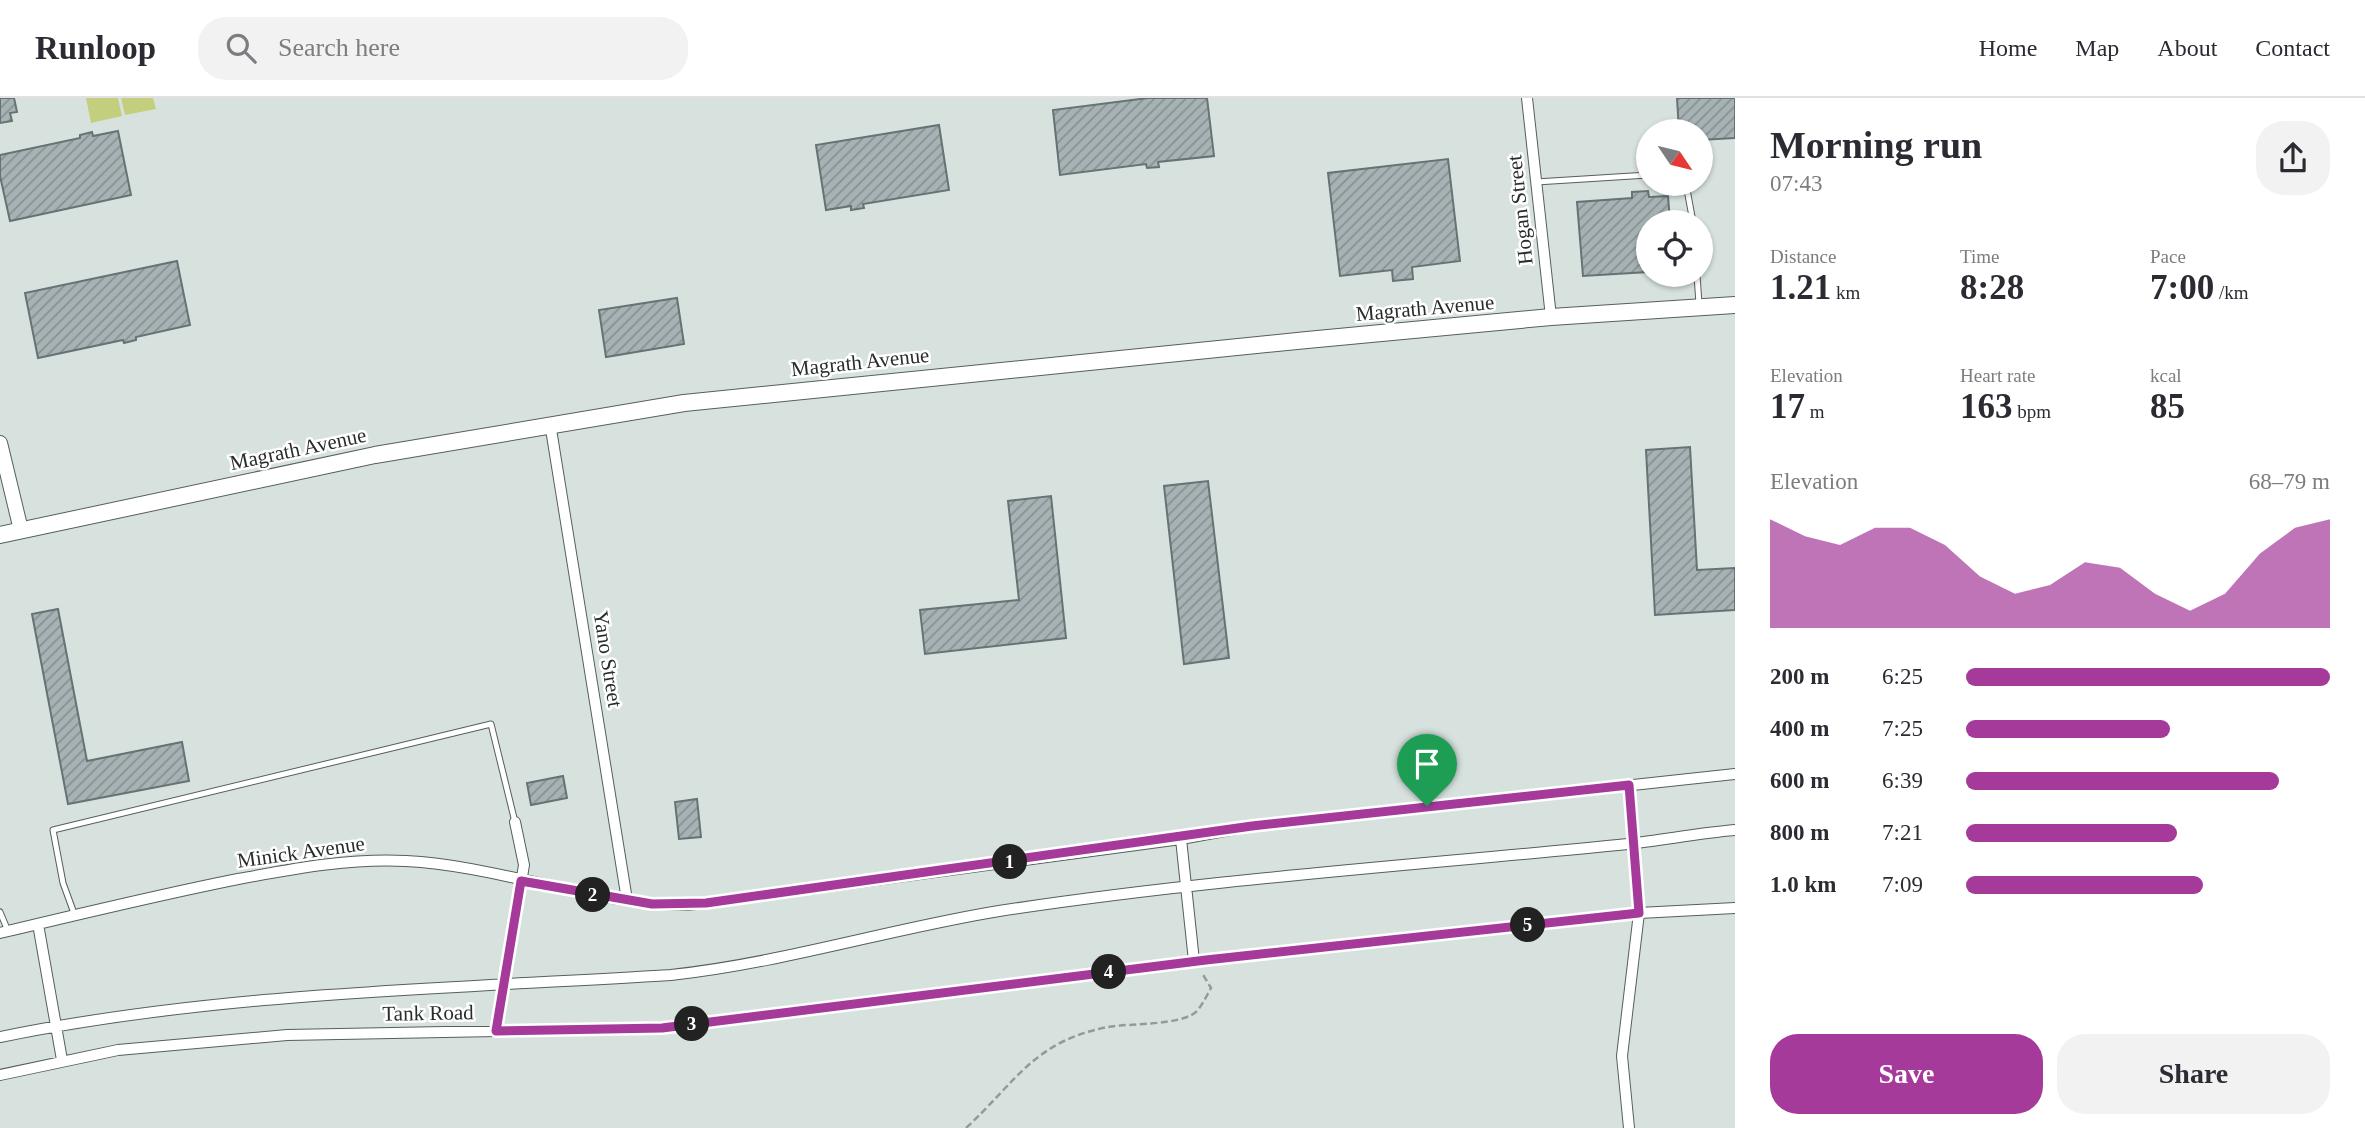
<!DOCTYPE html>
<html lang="en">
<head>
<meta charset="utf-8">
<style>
  body { margin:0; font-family:Georgia,serif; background:#f2f2f3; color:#2b2b33; height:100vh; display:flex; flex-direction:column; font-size:26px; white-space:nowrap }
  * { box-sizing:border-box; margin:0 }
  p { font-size:23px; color:#7c7c81 }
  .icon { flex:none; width:38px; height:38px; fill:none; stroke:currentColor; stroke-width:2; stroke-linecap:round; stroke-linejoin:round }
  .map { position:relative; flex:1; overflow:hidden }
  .details { display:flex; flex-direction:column; background:#fff; width:630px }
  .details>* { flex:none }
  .needle { width:46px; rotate:125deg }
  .controls { position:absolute; left:1636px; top:21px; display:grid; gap:14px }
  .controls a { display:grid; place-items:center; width:77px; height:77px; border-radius:50%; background:#fff; box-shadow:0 2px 5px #0004; font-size:35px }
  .pin { position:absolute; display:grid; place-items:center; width:60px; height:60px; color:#fff; margin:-72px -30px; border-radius:50% 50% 50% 0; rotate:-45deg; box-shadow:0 0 7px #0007 }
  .pin .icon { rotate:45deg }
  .km { position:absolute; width:35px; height:35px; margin:-18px; border-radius:50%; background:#222; color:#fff; font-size:19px; line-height:35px; text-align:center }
  .round { display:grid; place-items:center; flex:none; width:74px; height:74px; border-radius:28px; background:#f2f2f3 }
  .head { display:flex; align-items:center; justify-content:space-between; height:119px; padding:0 35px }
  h1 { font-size:38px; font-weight:800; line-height:52px }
  .stats { display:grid; grid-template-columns:repeat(3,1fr); gap:10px; height:119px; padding:7px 35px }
  .stats div { display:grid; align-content:center }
  .stats b { font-size:35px; font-weight:800 }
  .stats small { font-size:19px; font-weight:400 }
  .stats p { font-size:19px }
  .chart { height:196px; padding:14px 35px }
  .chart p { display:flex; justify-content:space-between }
  .chart svg { width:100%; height:126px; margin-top:7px; fill:#a53a9b; opacity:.7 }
  .cta { display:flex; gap:14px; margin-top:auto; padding:14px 35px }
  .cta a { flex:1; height:80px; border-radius:28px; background:#a53a9b; color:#fff; font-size:28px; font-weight:800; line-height:80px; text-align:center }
  .cta a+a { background:#f2f2f3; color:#2b2b33 }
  ul { padding:0 35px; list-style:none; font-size:23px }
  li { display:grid; grid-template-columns:112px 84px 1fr; align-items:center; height:52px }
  li i { height:18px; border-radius:9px; background:#a53a9b }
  header { display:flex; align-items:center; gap:42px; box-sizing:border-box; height:98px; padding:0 35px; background:#fff; border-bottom:2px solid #e1e1e2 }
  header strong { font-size:33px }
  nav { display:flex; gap:38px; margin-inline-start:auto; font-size:24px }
  .search { width:490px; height:63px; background:#f2f2f3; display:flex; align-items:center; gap:18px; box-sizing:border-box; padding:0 24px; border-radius:28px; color:#7c7c81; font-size:26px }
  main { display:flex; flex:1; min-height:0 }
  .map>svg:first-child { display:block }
  .green { fill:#c4cf7d }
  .building { fill:url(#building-hatch); stroke:#677274; stroke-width:2 }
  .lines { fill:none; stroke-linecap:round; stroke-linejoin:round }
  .service-casing { stroke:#555f5c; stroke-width:7 }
  .minor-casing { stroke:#555f5c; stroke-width:12 }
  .tertiary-casing { stroke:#555f5c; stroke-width:16 }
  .secondary-casing { stroke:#555f5c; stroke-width:18 }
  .path { stroke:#929b98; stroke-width:2.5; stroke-dasharray:7 3.5; stroke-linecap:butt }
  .service { stroke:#fff; stroke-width:5 }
  .minor { stroke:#fff; stroke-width:10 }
  .tertiary { stroke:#fff; stroke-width:14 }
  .secondary { stroke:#fff; stroke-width:16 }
  .route-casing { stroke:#fff; stroke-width:14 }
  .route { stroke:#a53a9b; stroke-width:9 }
  .labels { text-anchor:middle; stroke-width:5; stroke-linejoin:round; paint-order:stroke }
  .street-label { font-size:21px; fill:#282c2b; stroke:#fff }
</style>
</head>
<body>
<header>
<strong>Runloop</strong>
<div class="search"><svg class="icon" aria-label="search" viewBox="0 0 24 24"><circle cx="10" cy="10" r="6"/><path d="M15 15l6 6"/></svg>Search here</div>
<nav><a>Home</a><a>Map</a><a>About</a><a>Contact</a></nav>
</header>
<main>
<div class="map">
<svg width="1735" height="1030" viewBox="0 0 1735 1030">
  <defs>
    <pattern id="building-hatch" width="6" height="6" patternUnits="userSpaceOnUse" patternTransform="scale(1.75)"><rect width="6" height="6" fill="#a6b2b4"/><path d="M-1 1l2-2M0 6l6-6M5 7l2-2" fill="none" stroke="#879193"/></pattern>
  </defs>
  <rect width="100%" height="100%" fill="#d7e2df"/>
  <path class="green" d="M86 0H118L122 18 91 25Z
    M121 0H153L156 11 125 17Z"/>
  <path class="building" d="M0 0H14L17 14 10 15 12 23 0 25Z
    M1148 0H1207L1214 58 1158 64 1159 69 1147 70 1146 66 1060 77 1053 12Z
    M1677 0H1735V40L1701 42V33H1679Z
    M939 27 949 92 863 106 864 110 851 112V108L826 112 816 47Z
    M118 33 131 97 10 123 0 78V57L80 40V37L92 34 93 38Z
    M1448 61 1460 163 1412 169 1413 181 1393 183 1392 172 1340 178 1328 75Z
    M1648 93 1649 99 1668 98 1670 124H1648V174L1583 178 1577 104 1632 100V94Z
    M177 163 190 227 136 239V242L124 245 123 242 38 260 25 195Z
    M677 200 684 246 606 259 599 212Z
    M1690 349 1697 472 1735 470V512L1655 517 1646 352Z
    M1208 383 1229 560 1184 566 1164 388Z
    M1051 398 1066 540 925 556 920 512 1019 502 1008 403Z
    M58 511 87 663 182 644 189 683 68 706 32 516Z
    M563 678 567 700 531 707 527 685Z
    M697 701 701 739 679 741 675 704Z"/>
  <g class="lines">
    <g class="service-casing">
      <path id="service" d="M1536 84 1648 77
        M1686 86 1693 124
        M1697 177 1699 206
        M0 814 8 833
        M75 818 63 785 53 732 491 626 515 724"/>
    </g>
    <g class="minor-casing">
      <path id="minor" d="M1527 0 1551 219
        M550 325 627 802
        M1629 687 1639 815 1622 958 1629 1030
        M1181 741 1194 863
        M38 826 62 962
        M0 835C79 816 158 797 238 781 293 771 349 760 406 763 501 768 592 807 688 807L1181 741 1252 728 1735 676
        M496 933 524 767 515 724
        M0 939C220 894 447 891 671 877 782 865 889 831 999 813 1208 781 1418 767 1628 746 1664 742 1699 735 1735 732
        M0 977 118 952 287 937 662 930 1206 862 1639 815 1735 810"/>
    </g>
    <g class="tertiary-casing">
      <path id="tertiary" d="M0 345 21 432"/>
    </g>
    <g class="secondary-casing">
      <path id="secondary" d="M0 437 375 357 684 305 1307 242 1551 219 1735 207"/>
    </g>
    <path class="path" d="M966 1030C1016 984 1034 943 1108 929 1129 925 1182 928 1197 913 1203 906 1207 897 1211 890L1202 875"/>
    <use href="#service" class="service"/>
    <use href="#minor" class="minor"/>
    <use href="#tertiary" class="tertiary"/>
    <use href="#secondary" class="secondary"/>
  </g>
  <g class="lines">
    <g class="route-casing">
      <path id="route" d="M1629 687 1639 815 1206 862 662 930 496 933 521 783 652 806 706 805 1252 728Z"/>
    </g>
    <use href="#route" class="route"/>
  </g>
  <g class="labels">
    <g class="street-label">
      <text transform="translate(1520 112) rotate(-96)" y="7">Hogan Street</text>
      <text transform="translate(1425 210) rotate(-5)" y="7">Magrath Avenue</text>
      <text transform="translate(860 264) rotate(-6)" y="7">Magrath Avenue</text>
      <text transform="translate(298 351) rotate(-12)" y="7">Magrath Avenue</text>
      <text transform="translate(608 561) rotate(81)" y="7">Yano Street</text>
      <text transform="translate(301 754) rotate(-8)" y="7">Minick Avenue</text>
      <text transform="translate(428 915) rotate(-1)" y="7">Tank Road</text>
    </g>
  </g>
</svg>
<div class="controls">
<a><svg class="needle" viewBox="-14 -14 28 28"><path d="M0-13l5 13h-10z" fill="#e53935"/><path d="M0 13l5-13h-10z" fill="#7c7c81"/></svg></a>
<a><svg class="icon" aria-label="locate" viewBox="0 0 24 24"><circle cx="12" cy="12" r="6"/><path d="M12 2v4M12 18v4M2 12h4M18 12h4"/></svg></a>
</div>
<div class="pin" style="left:1427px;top:708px;background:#1e9e55"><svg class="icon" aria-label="arrive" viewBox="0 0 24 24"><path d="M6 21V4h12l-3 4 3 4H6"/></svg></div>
<b class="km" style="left:1010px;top:764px">1</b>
<b class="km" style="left:593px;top:797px">2</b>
<b class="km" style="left:692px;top:926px">3</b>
<b class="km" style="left:1109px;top:874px">4</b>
<b class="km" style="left:1528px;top:827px">5</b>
</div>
<section class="details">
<div class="head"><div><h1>Morning run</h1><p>07:43</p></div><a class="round"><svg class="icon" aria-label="share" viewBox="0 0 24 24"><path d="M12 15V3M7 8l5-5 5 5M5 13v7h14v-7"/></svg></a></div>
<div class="stats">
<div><p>Distance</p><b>1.21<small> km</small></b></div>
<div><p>Time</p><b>8:28</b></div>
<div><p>Pace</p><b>7:00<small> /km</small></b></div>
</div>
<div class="stats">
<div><p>Elevation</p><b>17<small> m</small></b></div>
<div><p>Heart rate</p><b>163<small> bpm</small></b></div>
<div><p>kcal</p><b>85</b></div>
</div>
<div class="chart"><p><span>Elevation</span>68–79 m</p>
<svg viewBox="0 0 160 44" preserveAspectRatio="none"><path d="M0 44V6L10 12L20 15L30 9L40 9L50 15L60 26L70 32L80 29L90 21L100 23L110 32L120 38L130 32L140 18L150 9L160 6V44z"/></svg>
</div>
<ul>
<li><b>200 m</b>6:25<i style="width:100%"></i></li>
<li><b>400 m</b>7:25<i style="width:56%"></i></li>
<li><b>600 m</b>6:39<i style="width:86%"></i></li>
<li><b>800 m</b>7:21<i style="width:58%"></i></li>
<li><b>1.0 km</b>7:09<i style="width:65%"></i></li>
</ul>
<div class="cta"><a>Save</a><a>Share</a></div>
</section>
</main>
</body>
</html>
